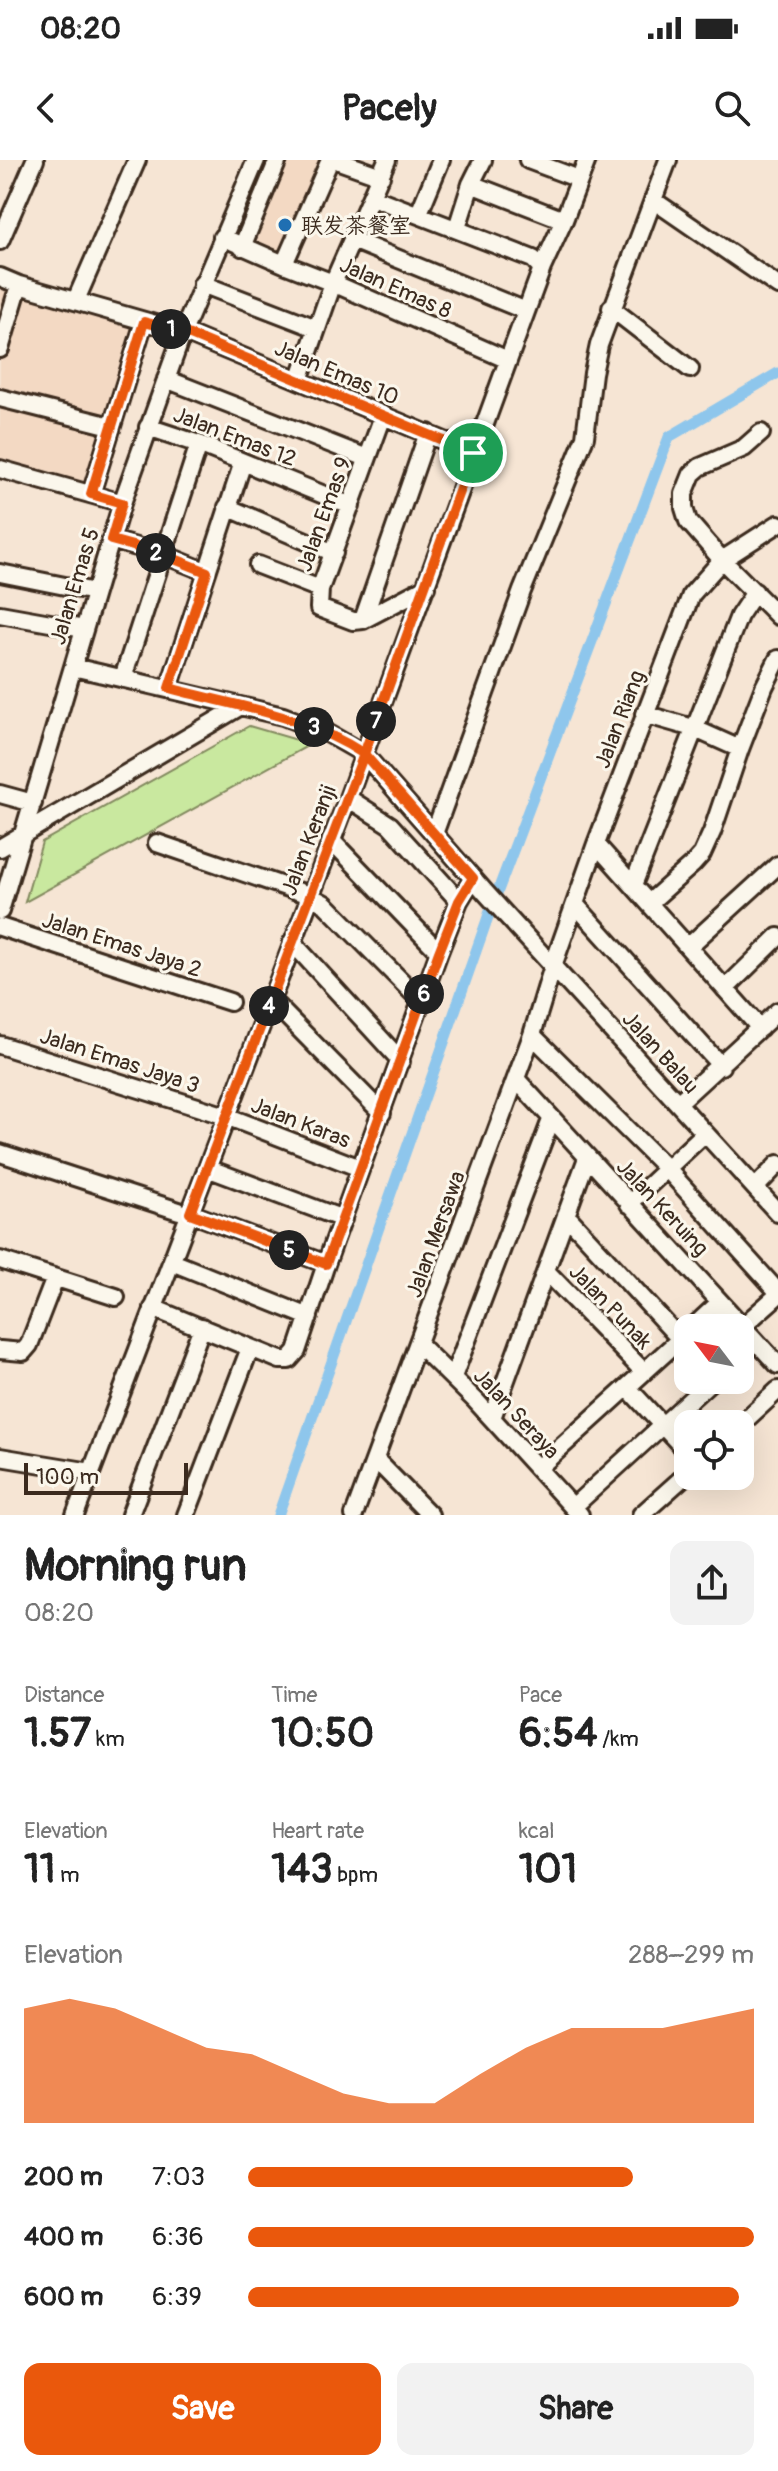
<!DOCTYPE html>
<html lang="en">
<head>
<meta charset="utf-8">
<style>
  body { margin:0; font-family:Pangolin,"LXGW WenKai TC",sans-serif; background:#f2f2f2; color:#222; height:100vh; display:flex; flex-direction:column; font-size:30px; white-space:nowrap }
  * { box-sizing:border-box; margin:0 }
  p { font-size:26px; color:#767676 }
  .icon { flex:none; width:44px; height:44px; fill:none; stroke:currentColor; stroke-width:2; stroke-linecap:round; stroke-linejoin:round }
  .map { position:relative; height:1355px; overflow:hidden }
  .side { display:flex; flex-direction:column; background:#fff; flex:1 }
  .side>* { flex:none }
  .needle { width:52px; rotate:302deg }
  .tools { position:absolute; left:674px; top:1154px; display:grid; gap:16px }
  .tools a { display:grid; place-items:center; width:80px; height:80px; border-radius:16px; background:#fff; box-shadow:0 8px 32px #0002; font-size:40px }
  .scale { position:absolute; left:24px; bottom:20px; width:164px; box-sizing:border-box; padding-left:8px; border:4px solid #3b2a1e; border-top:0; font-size:22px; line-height:28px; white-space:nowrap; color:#3b2a1e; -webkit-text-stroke:6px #fbf7ec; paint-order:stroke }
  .pin { position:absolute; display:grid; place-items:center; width:68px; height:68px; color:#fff; margin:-34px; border:4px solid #fff; border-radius:50%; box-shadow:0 2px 8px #0007 }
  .km { position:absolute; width:40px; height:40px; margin:-20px; border-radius:50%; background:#222; color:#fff; font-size:22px; line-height:40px; text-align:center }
  .round { display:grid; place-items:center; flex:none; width:84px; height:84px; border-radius:16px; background:#f2f2f2 }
  .summary { display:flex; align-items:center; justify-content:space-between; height:136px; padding:0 24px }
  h1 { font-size:44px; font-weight:800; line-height:60px }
  .stats { display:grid; grid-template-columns:repeat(3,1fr); gap:12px; height:136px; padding:8px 24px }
  .stats div { display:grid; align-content:center }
  .stats b { font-size:40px; font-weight:800 }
  .stats small { font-size:22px; font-weight:400 }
  .stats p { font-size:22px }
  .chart { height:224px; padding:16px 24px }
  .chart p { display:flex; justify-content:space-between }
  .chart svg { width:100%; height:144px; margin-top:8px; fill:#ea580c; opacity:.7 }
  .primary-button { display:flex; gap:16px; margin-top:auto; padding:16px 24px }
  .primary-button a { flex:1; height:92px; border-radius:16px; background:#ea580c; color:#fff; font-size:32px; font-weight:800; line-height:92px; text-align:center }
  .primary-button a+a { background:#f2f2f2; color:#222 }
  ul { padding:0 24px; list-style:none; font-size:26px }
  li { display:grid; grid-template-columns:128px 96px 1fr; align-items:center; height:60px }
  li i { height:20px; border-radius:10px; background:#ea580c }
  .status { display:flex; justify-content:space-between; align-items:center; height:56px; padding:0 40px; background:#fff; direction:ltr }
  .status svg { height:22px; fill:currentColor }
  header { display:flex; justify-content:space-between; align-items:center; height:104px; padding:0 24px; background:#fff; font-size:36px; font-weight:800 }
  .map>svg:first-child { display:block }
  .built { fill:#f3d9c3 }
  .green { fill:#c9e89f; stroke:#82895e; stroke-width:2 }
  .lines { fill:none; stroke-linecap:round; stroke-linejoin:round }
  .canal { stroke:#8ec6ec; stroke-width:11 }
  .minor-casing { stroke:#3b2a1e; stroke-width:22 }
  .minor { stroke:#fbf7ec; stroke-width:16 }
  .route-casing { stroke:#fff; stroke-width:16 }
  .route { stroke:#ea580c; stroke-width:10 }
  .poi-dot { fill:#1f6fb2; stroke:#fbf7ec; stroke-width:3 }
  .labels { text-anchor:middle; stroke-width:6; stroke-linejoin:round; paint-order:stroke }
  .poi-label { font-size:22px; fill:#3b2a1e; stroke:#fbf7ec; text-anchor:start }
  .street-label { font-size:22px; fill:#3b2a1e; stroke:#fbf7ec }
</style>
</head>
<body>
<div class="status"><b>08:20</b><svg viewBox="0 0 49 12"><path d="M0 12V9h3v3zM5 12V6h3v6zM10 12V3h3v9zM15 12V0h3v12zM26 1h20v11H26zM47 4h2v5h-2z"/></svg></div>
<header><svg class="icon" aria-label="back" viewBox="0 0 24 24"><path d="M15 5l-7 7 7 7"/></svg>Pacely<svg class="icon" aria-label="search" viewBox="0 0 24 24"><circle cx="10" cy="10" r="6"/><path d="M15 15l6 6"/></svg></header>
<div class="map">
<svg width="778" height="1355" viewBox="0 0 778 1355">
  <rect width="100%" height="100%" fill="#f6e5d4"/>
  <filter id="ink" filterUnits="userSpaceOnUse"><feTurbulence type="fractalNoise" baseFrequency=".0125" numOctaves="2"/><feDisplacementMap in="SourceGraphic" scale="16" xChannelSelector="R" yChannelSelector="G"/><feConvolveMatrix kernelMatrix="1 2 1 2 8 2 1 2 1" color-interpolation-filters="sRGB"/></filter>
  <g filter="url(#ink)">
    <path class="built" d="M274 0H335L285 110 236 89Z
      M0 112 148 159 93 340 0 313Z"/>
    <path class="green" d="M249 566 311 584 25 742 42 682Z"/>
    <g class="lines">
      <path class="canal" d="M278 1355 488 757 669 277 778 213"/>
      <g class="minor-casing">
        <path id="minor" d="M336 0 381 16
          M528 0 579 19
          M471 24 564 60
          M372 37 533 99 542 108
          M653 40 778 126
          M419 53 441 0
          M457 68 471 24 483 0
          M222 77 284 104 333 123 508 200
          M352 80 526 151
          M0 81 35 0
          M242 87 278 0
          M284 104 330 0
          M0 117 19 125 183 172 473 293
          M202 124 316 168
          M76 140 137 0
          M611 148 690 209
          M0 189 19 125
          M166 219 367 298
          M299 220 333 123 387 0
          M0 238 111 266
          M383 256 320 429 319 448 353 461 363 460 426 427
          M148 267 199 284 351 346
          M761 273 744 288 700 307 692 314 684 334V348L688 361 722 400 778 456
          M0 309 122 343
          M91 334 144 162
          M227 347 334 393
          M111 380 162 394 207 412
          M258 405 320 429
          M0 413 95 432
          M0 454 84 469
          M363 460 428 273
          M73 507 283 556 329 574 364 594 485 732 778 1053
          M123 518 199 284
          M169 528 243 302
          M644 554 693 568 740 589
          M0 634 33 643
          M348 638 390 665 459 741
          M434 674 522 431 585 277 593 213 599 185 668 0
          M331 680 439 792
          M157 683 309 735 325 744 421 841
          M596 684 760 868
          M0 688 239 547
          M633 725 739 456 755 432
          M649 743 693 704 702 694 712 672 740 589 764 527 778 499
          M575 744 721 906
          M0 751 122 343 183 172 256 0
          M0 767 230 842
          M292 782 401 901
          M688 787 778 705
          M725 829 778 777
          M271 840 382 953
          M532 875 667 1009 778 1132
          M0 885 226 956 360 1008
          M516 919 778 1205
          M678 943 778 851
          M0 993 179 1051
          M207 1008 343 1059
          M755 1028 778 1004
          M629 1044 705 973
          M190 1053 326 1104
          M566 1055 680 1179
          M0 1100 116 1137
          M172 1102 309 1157
          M546 1111 644 1212
          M153 1148 280 1200H289L297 1191 326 1104 439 792 459 741 473 718
          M743 1166 778 1135
          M692 1168 720 1142
          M418 1184 476 1241 580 1355
          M0 1190 23 1192 29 1185 55 1118
          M740 1194 755 1180
          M453 1217 551 960
          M628 1228 688 1293
          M492 1258 587 998
          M740 1265 778 1230
          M0 1297 91 1312
          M375 1299 430 1355
          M538 1308 688 1172
          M573 1347 712 1220
          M75 1355 348 638 542 108 564 60 587 0
          M130 1355 202 1167
          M186 1355 250 1188
          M354 1355 532 875 553 806 596 684 691 435 722 400 778 364
          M641 1355 688 1313"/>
      </g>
      <use href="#minor" class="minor"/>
    </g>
  </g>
  <g class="lines" filter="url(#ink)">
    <g class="route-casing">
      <path id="route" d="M473 293 183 172 144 162 91 334 122 343 111 380 162 394 207 412 169 528C236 546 305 555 364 594L190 1053 326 1104 439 792 459 741 473 718 364 594 473 293"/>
    </g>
    <use href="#route" class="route"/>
  </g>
  <circle class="poi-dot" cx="285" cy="65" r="8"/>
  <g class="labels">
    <g class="poi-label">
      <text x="301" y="73">联发茶餐室</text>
    </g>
    <g class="street-label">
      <text transform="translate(396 127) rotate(24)" y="8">Jalan Emas 8</text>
      <text transform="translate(337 212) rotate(23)" y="8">Jalan Emas 10</text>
      <text transform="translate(235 276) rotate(21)" y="8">Jalan Emas 12</text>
      <text transform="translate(323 354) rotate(-70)" y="8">Jalan Emas 9</text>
      <text transform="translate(74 426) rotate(-73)" y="8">Jalan Emas 5</text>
      <text transform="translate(619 559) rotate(-69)" y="8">Jalan Riang</text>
      <text transform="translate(308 680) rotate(-69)" y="8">Jalan Keranji</text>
      <text transform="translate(122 784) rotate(18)" y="8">Jalan Emas Jaya 2</text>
      <text transform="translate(661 892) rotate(48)" y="8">Jalan Balau</text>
      <text transform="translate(120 900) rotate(18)" y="8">Jalan Emas Jaya 3</text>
      <text transform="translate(301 962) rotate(21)" y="8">Jalan Karas</text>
      <text transform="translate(663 1047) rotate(47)" y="8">Jalan Keruing</text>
      <text transform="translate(435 1074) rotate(-70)" y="8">Jalan Mersawa</text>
      <text transform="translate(611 1146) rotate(46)" y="8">Jalan Punak</text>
      <text transform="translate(517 1253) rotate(47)" y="8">Jalan Seraya</text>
    </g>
  </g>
</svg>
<div class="tools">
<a><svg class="needle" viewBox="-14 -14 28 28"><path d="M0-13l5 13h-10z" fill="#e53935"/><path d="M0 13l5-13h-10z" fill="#767676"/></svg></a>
<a><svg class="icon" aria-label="locate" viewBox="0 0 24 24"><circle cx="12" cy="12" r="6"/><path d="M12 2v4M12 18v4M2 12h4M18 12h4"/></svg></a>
</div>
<div class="scale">100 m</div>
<div class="pin" style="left:473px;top:293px;background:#1e9e55"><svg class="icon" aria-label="arrive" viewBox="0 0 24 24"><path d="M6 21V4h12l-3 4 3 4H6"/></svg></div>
<b class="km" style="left:171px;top:169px">1</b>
<b class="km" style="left:156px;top:393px">2</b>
<b class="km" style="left:314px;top:567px">3</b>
<b class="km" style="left:269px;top:846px">4</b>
<b class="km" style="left:289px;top:1090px">5</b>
<b class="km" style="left:424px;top:834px">6</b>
<b class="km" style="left:376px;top:561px">7</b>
</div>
<section class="side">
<div class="summary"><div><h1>Morning run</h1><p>08:20</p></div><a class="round"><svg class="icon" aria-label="share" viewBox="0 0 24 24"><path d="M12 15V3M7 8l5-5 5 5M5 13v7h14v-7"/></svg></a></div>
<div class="stats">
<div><p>Distance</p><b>1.57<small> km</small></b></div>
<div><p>Time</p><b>10:50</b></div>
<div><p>Pace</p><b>6:54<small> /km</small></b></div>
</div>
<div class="stats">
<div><p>Elevation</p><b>11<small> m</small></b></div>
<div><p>Heart rate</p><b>143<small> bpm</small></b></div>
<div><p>kcal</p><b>101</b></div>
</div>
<div class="chart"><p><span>Elevation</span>288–299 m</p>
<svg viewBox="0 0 160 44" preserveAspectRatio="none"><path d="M0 44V9L10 6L20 9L30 15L40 21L50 23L60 29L70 35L80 38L90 38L100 29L110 21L120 15L130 15L140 15L150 12L160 9V44z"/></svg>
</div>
<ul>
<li><b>200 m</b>7:03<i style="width:76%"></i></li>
<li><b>400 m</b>6:36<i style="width:100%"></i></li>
<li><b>600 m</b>6:39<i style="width:97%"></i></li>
</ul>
<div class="primary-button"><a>Save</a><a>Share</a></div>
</section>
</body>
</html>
